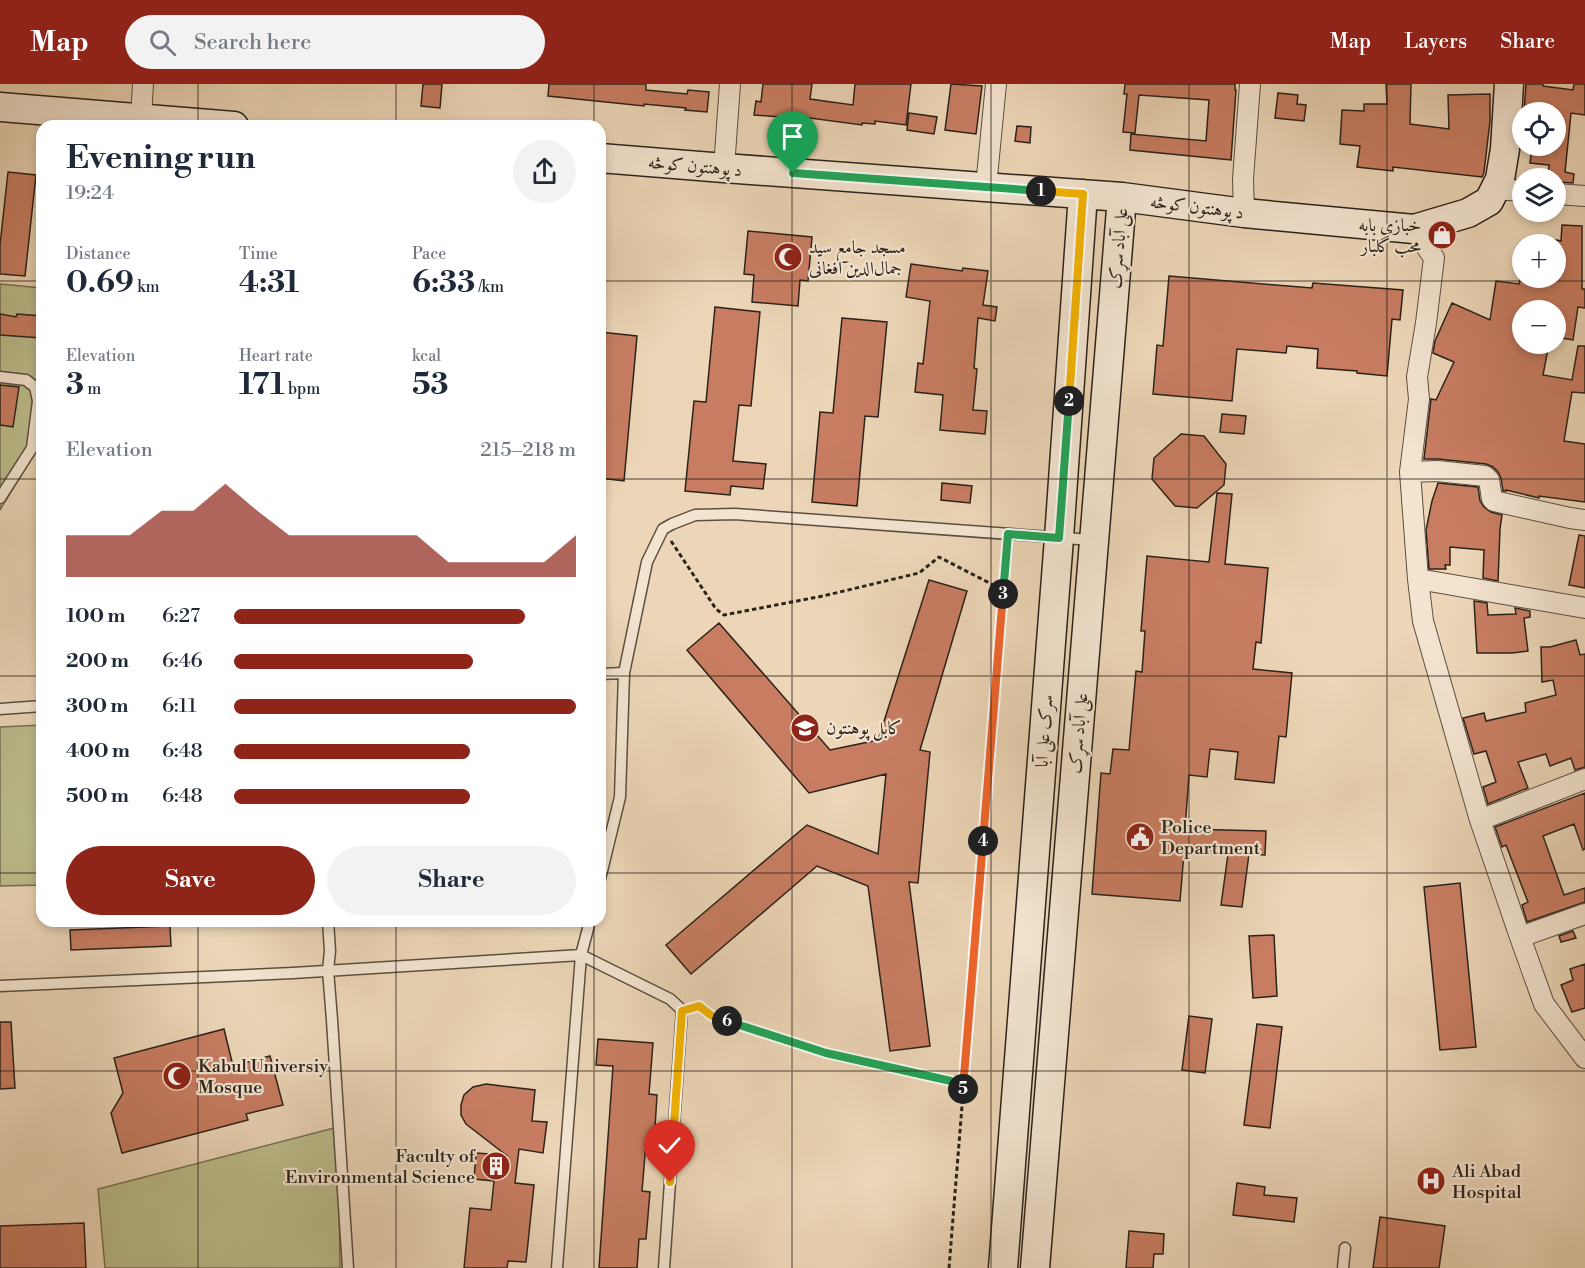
<!DOCTYPE html>
<html lang="en">
<head>
<meta charset="utf-8">
<style>
  body { margin:0; font-family:"Libre Bodoni",Amiri,serif; background:#f2f2f3; color:#1f2937; height:100vh; display:flex; flex-direction:column; font-size:22px; white-space:nowrap }
  * { box-sizing:border-box; margin:0 }
  p { font-size:20px; color:#747a83 }
  .icon { flex:none; width:33px; height:33px; fill:none; stroke:currentColor; stroke-width:2; stroke-linecap:round; stroke-linejoin:round }
  .map { position:relative; flex:1; overflow:hidden }
  .drawer { position:absolute; left:36px; top:36px; width:570px; height:807px; display:flex; flex-direction:column; background:#fff; border-radius:18px; box-shadow:0 3px 9px #0003 }
  .drawer>* { flex:none }
  .fabs { position:absolute; left:1512px; top:18px; display:grid; gap:12px }
  .fabs a { display:grid; place-items:center; width:54px; height:54px; border-radius:50%; background:#fff; box-shadow:0 3px 9px #0003; font-size:30px }
  .pin { position:absolute; display:grid; place-items:center; width:51px; height:51px; color:#fff; margin:-62px -26px; border-radius:50% 50% 50% 0; rotate:-45deg; box-shadow:0 0 6px #0007 }
  .pin .icon { rotate:45deg }
  .km { position:absolute; width:30px; height:30px; margin:-15px; border-radius:50%; background:#222; color:#fff; font-size:16px; line-height:30px; text-align:center }
  .round { display:grid; place-items:center; flex:none; width:63px; height:63px; border-radius:32px; background:#f2f2f3 }
  .overview { display:flex; align-items:center; justify-content:space-between; height:102px; padding:0 30px }
  h1 { font-size:33px; font-weight:700; line-height:45px }
  .metrics { display:grid; grid-template-columns:repeat(3,1fr); gap:9px; height:102px; padding:6px 30px }
  .metrics div { display:grid; align-content:center }
  .metrics b { font-size:30px; font-weight:700 }
  .metrics small { font-size:16px; font-weight:400 }
  .metrics p { font-size:16px }
  .chart { height:168px; padding:12px 30px }
  .chart p { display:flex; justify-content:space-between }
  .chart svg { width:100%; height:108px; margin-top:6px; fill:#8f2418; opacity:.7 }
  .primary-button { display:flex; gap:12px; margin-top:auto; padding:12px 30px }
  .primary-button a { flex:1; height:69px; border-radius:36px; background:#8f2418; color:#fff; font-size:24px; font-weight:700; line-height:69px; text-align:center }
  .primary-button a+a { background:#f2f2f3; color:#1f2937 }
  ul { padding:0 30px; list-style:none; font-size:20px }
  li { display:grid; grid-template-columns:96px 72px 1fr; align-items:center; height:45px }
  li i { height:15px; border-radius:8px; background:#8f2418 }
  header { display:flex; align-items:center; gap:36px; box-sizing:border-box; height:84px; padding:0 30px; background:#8f2418; color:#fff }
  header strong { font-size:28px }
  nav { display:flex; gap:33px; margin-inline-start:auto; font-size:21px }
  .search { width:420px; height:54px; background:#f2f2f3; display:flex; align-items:center; gap:15px; box-sizing:border-box; padding:0 21px; border-radius:33px; color:#747a83; font-size:22px }
  .map>svg:first-child { display:block }
  .green { fill:#bcbd8c; stroke:#747053; stroke-width:1.5 }
  .building { fill:#c87d62; stroke:#2b221a; stroke-width:1.5 }
  .lines { fill:none; stroke-linecap:round; stroke-linejoin:round }
  .lane-casing { stroke:#5b4f41; stroke-width:13 }
  .street-casing { stroke:#5b4f41; stroke-width:22 }
  .secondary-casing { stroke:#2b221a; stroke-width:31 }
  .path { stroke:#2b221a; stroke-width:3; stroke-dasharray:4.5 3; stroke-linecap:butt }
  .lane { stroke:#f3e4d0; stroke-width:10 }
  .street { stroke:#f3e4d0; stroke-width:20 }
  .secondary { stroke:#f3e4d0; stroke-width:28 }
  .split-1-casing { stroke:#fff; stroke-width:12 }
  .split-2-casing { stroke:#fff; stroke-width:12 }
  .split-3-casing { stroke:#fff; stroke-width:12 }
  .split-4-casing { stroke:#fff; stroke-width:12 }
  .split-5-casing { stroke:#fff; stroke-width:12 }
  .split-6-casing { stroke:#fff; stroke-width:12 }
  .split-7-casing { stroke:#fff; stroke-width:12 }
  .split-1 { stroke:#22a559; stroke-width:8 }
  .split-2 { stroke:#f5b400; stroke-width:8 }
  .split-3 { stroke:#22a559; stroke-width:8 }
  .split-4 { stroke:#f0652b; stroke-width:8 }
  .split-5 { stroke:#f0652b; stroke-width:8 }
  .split-6 { stroke:#22a559; stroke-width:8 }
  .split-7 { stroke:#f5b400; stroke-width:8 }
  .grid { fill:none; stroke:#2b221a; stroke-width:1.5; stroke-opacity:0.55 }
  .labels { text-anchor:middle; stroke-width:4.5; stroke-linejoin:round; paint-order:stroke }
  .street-label { font-size:18px; fill:#2b221a; stroke:#f3e4d0 }
  .poi-label { font-size:18px; fill:#2b221a; stroke:#f3e4d0; text-anchor:start }
</style>
</head>
<body>
<header>
<strong>Map</strong>
<div class="search"><svg class="icon" aria-label="search" viewBox="0 0 24 24"><circle cx="10" cy="10" r="6"/><path d="M15 15l6 6"/></svg>Search here</div>
<nav><a>Map</a><a>Layers</a><a>Share</a></nav>
</header>
<div class="map">
<svg width="1585" height="1184" viewBox="0 0 1585 1184">
  <rect width="100%" height="100%" fill="#ecd6b7"/>
  <filter id="stains"><feTurbulence type="fractalNoise" baseFrequency=".00333" numOctaves="4"/><feColorMatrix values="0 0 0 0 .2 0 0 0 0 .09 0 0 0 0 .02 0 0 0 .5 -.17"/></filter>
  <radialGradient id="worn" r=".72"><stop offset=".6" stop-color="#630" stop-opacity="0"/><stop offset="1" stop-color="#630" stop-opacity=".3"/></radialGradient>
  <path class="green" d="M0 200 42 204V357L0 426Z
    M42 641V801L0 802V643Z
    M338 1043 340 1184H105L98 1105Z"/>
  <path class="building" d="M423 0H442L440 24 421 22Z
    M549 0H646V6L687 10 688 6 709 8 707 28 685 26 686 24 644 20V22L548 12Z
    M763 0H812L810 15 853 21 855 0H911L906 41 875 37V40L862 39V41L810 34 809 36 780 32V33L754 31 756 17 761 18Z
    M951 0 982 2 976 50 945 46Z
    M1125 0H1235V6H1236L1231 76 1130 66 1131 50 1206 57 1209 16 1139 11 1135 49 1123 48 1127 10H1124Z
    M1386 0H1411L1410 40 1449 45 1448 11 1490 10V37L1484 88 1482 93 1393 83V87L1357 83 1360 62 1340 60 1342 26 1364 27V20H1387Z
    M1526 0H1543V2L1573 6 1574 0H1585V31L1571 29 1565 88 1574 90 1573 99 1556 98V94H1548L1549 81 1530 79 1532 62H1556V28H1524Z
    M1278 9 1298 11 1297 20 1306 21 1304 37 1275 34Z
    M909 29 937 33 934 50 907 46Z
    M1017 42 1031 43 1030 59 1015 57Z
    M8 88 36 91 25 192 0 190V161Z
    M1562 141 1582 142V205H1585V224L1578 223 1573 256 1556 253V226H1522V260H1549L1543 291 1572 296 1578 262H1585V309L1572 308 1564 357 1585 360V418L1539 412V414L1506 406V407H1503L1501 394 1498 388 1493 383 1486 380 1438 375H1424L1431 315 1436 316 1454 278 1433 269 1435 257 1452 219 1490 236 1496 197 1519 200 1520 194H1556V156L1561 157Z
    M748 147 812 153 808 197 800 196 798 222 752 218 754 191 744 190Z
    M911 180 962 187 963 184 988 187 983 221 997 223 995 237 978 234 974 284 977 285 973 326 987 327 985 350 940 346 943 311 915 308 918 279 923 280 930 217 906 213Z
    M1169 192 1312 204 1313 199 1403 206 1400 236 1392 235 1387 292 1357 289V287L1317 284 1318 265 1287 262 1286 269 1237 265 1232 317 1153 310 1157 261 1163 262Z
    M715 223 760 228 751 322 739 321 733 377 766 380 763 405 731 402 730 411 685 407 694 317 706 318Z
    M0 230 16 233 17 230 42 232 41 254 0 251Z
    M842 234 887 238 878 333 865 332 857 422 812 418 820 328 833 329Z
    M600 248 637 252 624 397 600 394Z
    M0 301 19 303 13 343 0 341Z
    M1222 330 1246 332 1244 350 1220 348Z
    M1181 350 1204 352 1226 380 1224 401 1197 424 1175 422 1152 395 1154 374Z
    M942 399 972 402 970 419 941 416Z
    M1438 399 1478 403 1480 417 1484 423 1491 428 1502 431 1500 445 1498 497 1483 494 1484 466 1450 463V481H1445L1446 485H1429L1426 446 1432 417Z
    M1217 409 1232 410 1225 480 1268 484 1261 559 1256 558 1253 585 1292 589 1286 653 1279 652 1274 699 1235 695 1238 668 1210 665 1207 693 1189 691 1185 745 1266 747 1265 771 1249 770 1242 823 1221 821 1228 770 1184 769 1180 817 1092 810 1101 689 1110 690 1113 665 1129 666 1136 587 1142 588 1145 547H1141L1147 472 1209 478Z
    M1579 451 1585 452V504L1569 501Z
    M929 496 967 507 920 666 930 668 918 799 909 798 930 962 890 967 868 802 817 782 691 890 666 861 807 741 878 770 886 690 809 709 687 566 719 539 830 666 878 656Z
    M1474 517 1487 519 1488 531 1516 530 1515 524 1530 527V533L1524 534 1528 567 1512 569H1477Z
    M1576 556 1580 571 1585 570V683L1575 686 1571 674 1550 682 1546 670 1518 678 1528 704 1488 720 1483 703 1496 698 1486 667 1474 670 1463 634 1484 629 1486 637 1526 628 1525 619 1556 611 1553 596 1542 598 1541 563H1550Z
    M1585 709V765L1583 766 1574 740 1543 752 1564 811 1585 804V818L1527 838 1522 821 1528 818 1506 761 1502 763 1495 743Z
    M1460 799 1476 963 1440 966 1424 803Z
    M170 842 171 862 71 866 70 846Z
    M1573 847 1576 854 1561 858 1559 852Z
    M1274 851 1277 912 1253 914 1249 852Z
    M1585 880V924L1572 928 1561 901 1573 896 1570 885Z
    M1189 932 1212 935 1205 989 1182 986Z
    M0 938H11L15 1004 0 1005Z
    M1257 940 1282 943 1270 1044 1244 1041Z
    M224 945 233 982 270 972 283 1021 246 1030 248 1036 122 1069 111 1029 123 1009 114 974Z
    M598 955 653 959 649 1010 657 1011 654 1060 646 1059 642 1107 650 1108 646 1155H639L637 1184H599L613 982 596 981Z
    M486 1000 535 1006 532 1037 547 1038 543 1069 519 1065 515 1099 534 1101 526 1178 508 1177 507 1184H464L470 1124 491 1126 494 1097 474 1095 476 1069 506 1071 466 1040 461 1031V1021L464 1011 473 1003Z
    M1237 1099 1265 1103 1264 1111 1297 1114 1294 1138 1233 1131Z
    M1380 1133 1445 1142 1439 1184H1373Z
    M84 1139 86 1184H0V1142Z
    M1129 1147 1164 1150 1163 1170H1154L1153 1184H1126Z"/>
  <g class="lines">
    <g class="lane-casing">
      <path id="lane" d="M0 293 26 296 35 303 38 317 32 364 0 414
        M600 590 624 589
        M0 625 42 622
        M600 795 620 713 624 589 647 478 663 445 672 440 695 431 735 430 1092 456
        M328 837 330 867 328 886 332 936 348 1184
        M0 902 293 889 581 871 670 915 682 926 664 1184
        M557 1184 581 871 590 837
        M1343 1184 1345 1164"/>
    </g>
    <g class="street-casing">
      <path id="street" d="M141 34 143 0
        M724 84 730 0
        M986 103 996 0
        M1496 105 1522 107
        M1556 110 1585 112
        M1244 129 1243 95 1250 0
        M1414 145 1434 174 1426 239 1417 293 1419 315 1410 388 1418 495 1423 537 1480 736 1520 853 1544 920 1585 974
        M1410 388 1437 387 1485 392 1489 396 1492 415 1494 417 1570 434 1585 436
        M1418 495 1585 524
        M1480 736 1585 695
        M1520 853 1585 830"/>
    </g>
    <g class="secondary-casing">
      <path id="secondary" d="M0 23 234 42
        M600 74 724 84 1122 113 1244 129 1414 145 1468 129 1489 117 1500 95 1505 65 1509 0
        M1003 1184 1059 454 1083 110
        M1035 1184 1122 113"/>
    </g>
    <path class="path" d="M671 457 716 525 724 531 823 512 919 489 939 473 1003 506
      M693 924 699 922 712 932 826 969 951 997 963 1006
      M949 1184 1007 462"/>
    <use href="#lane" class="lane"/>
    <use href="#street" class="street"/>
    <use href="#secondary" class="secondary"/>
  </g>
  <g class="lines">
    <g class="split-1-casing">
      <path id="split-1" d="M793 89 1041 107"/>
    </g>
    <g class="split-2-casing">
      <path id="split-2" d="M1041 107 1083 110 1069 317"/>
    </g>
    <g class="split-3-casing">
      <path id="split-3" d="M1003 510 1008 450 1059 454 1069 317"/>
    </g>
    <g class="split-4-casing">
      <path id="split-4" d="M983 757 1003 510"/>
    </g>
    <g class="split-5-casing">
      <path id="split-5" d="M963 1005 983 757"/>
    </g>
    <g class="split-6-casing">
      <path id="split-6" d="M727 937 826 969 951 997 963 1005"/>
    </g>
    <g class="split-7-casing">
      <path id="split-7" d="M670 1098 682 927 699 922 712 932 727 937"/>
    </g>
    <use href="#split-1" class="split-1"/>
    <use href="#split-2" class="split-2"/>
    <use href="#split-3" class="split-3"/>
    <use href="#split-4" class="split-4"/>
    <use href="#split-5" class="split-5"/>
    <use href="#split-6" class="split-6"/>
    <use href="#split-7" class="split-7"/>
  </g>
  <path class="grid" d="M198 0V42M396 0V42M594 0V42M792 0V1184M991 0V1184M1189 0V1184M1387 0V1184M0 197H42M600 197H1585M0 395H42M600 395H1585M0 592H42M600 592H1585M0 789H42M600 789H1585M198 837V1184M396 837V1184M594 837V1184M0 987H1585"/>
  <defs>
    <g id="shop-disc" transform="scale(1.5)"><circle r="9.5" fill="#8f2418" stroke="#f3e4d0"/><path d="M-5-2.5h2.3a2.7 3.5 0 0 1 5.4 0H5L5.5 6h-11ZM-1.5-2.5h3a1.5 2.3 0 0 0-3 0Z" fill="#fff"/></g>
    <g id="mosque-disc" transform="scale(1.5)"><circle r="9.5" fill="#8f2418" stroke="#f3e4d0"/><path d="M3.5-4.9A6 6 0 1 0 3.5 4.9A5 5 0 1 1 3.5-4.9Z" fill="#fff"/></g>
    <g id="university-disc" transform="scale(1.5)"><circle r="9.5" fill="#8f2418" stroke="#f3e4d0"/><path d="M0-5L7-2L0 1L-7-2ZM-4 1L0 2.5L4 1V4Q0 6-4 4Z" fill="#fff"/></g>
    <g id="civic-disc" transform="scale(1.5)"><circle r="9.5" fill="#8f2418" stroke="#f3e4d0"/><path d="M-.6-6.5H3V-4.5H.6V-3L4-1V1h2V6H-6V1h2V-1L-.6-3ZM-1.2 2.5V6h2.4V2.5Z" fill="#fff"/></g>
    <g id="building-disc" transform="scale(1.5)"><circle r="9.5" fill="#8f2418" stroke="#f3e4d0"/><path d="M-4-6H4V6H1V3H-1V6H-4ZM-2.5-4.3h1.7v1.8h-1.7ZM.8-4.3h1.7v1.8H.8ZM-2.5-1h1.7V.8h-1.7ZM.8-1h1.7V.8H.8Z" fill="#fff"/></g>
    <g id="hospital-disc" transform="scale(1.5)"><circle r="9.5" fill="#8f2418" stroke="#f3e4d0"/><path d="M-5-5h3v3.5h4V-5h3V5h-3V1.5h-4V5h-3Z" fill="#fff"/></g>
  </defs>
  <g fill-rule="evenodd">
    <use href="#shop-disc" x="1442" y="151"/>
    <use href="#mosque-disc" x="788" y="173"/>
    <use href="#university-disc" x="805" y="644"/>
    <use href="#civic-disc" x="1140" y="753"/>
    <use href="#mosque-disc" x="177" y="992"/>
    <use href="#building-disc" x="496" y="1082"/>
    <use href="#hospital-disc" x="1431" y="1097"/>
  </g>
  <g class="labels">
    <g class="street-label">
      <text transform="translate(695 82) rotate(5)" y="6">د پوهنتون کوڅه</text>
      <text transform="translate(1197 123) rotate(7)" y="6">د پوهنتون کوڅه</text>
      <text transform="translate(1118 164) rotate(-85)" y="6">علی آباد سړک</text>
      <text transform="translate(1044 647) rotate(-86)" y="6">سرک علی آبا</text>
      <text transform="translate(1078 649) rotate(-85)" y="6">علی آباد سړک</text>
    </g>
    <g class="poi-label">
      <text x="1421" y="147" text-anchor="end">خبازی بابه<tspan x="1421" dy="21">محب گلبار</tspan></text>
      <text x="809" y="169">مسجد جامع سید<tspan x="809" dy="21">جمال‌الدین افغانی</tspan></text>
      <text x="826" y="650">کابل پوهنتون</text>
      <text x="1161" y="749">Police<tspan x="1161" dy="21">Department</tspan></text>
      <text x="198" y="988">Kabul Universiy<tspan x="198" dy="21">Mosque</tspan></text>
      <text x="475" y="1078" text-anchor="end">Faculty of<tspan x="475" dy="21">Environmental Science</tspan></text>
      <text x="1452" y="1093">Ali Abad<tspan x="1452" dy="21">Hospital</tspan></text>
    </g>
  </g>
  <rect width="100%" height="100%" filter="url(#stains)"/>
  <rect width="100%" height="100%" fill="url(#worn)"/>
</svg>
<div class="fabs">
<a><svg class="icon" aria-label="locate" viewBox="0 0 24 24"><circle cx="12" cy="12" r="6"/><path d="M12 2v4M12 18v4M2 12h4M18 12h4"/></svg></a>
<a><svg class="icon" aria-label="layers" viewBox="0 0 24 24"><path d="M12 4l9 5-9 5-9-5zM3 14l9 5 9-5"/></svg></a>
<a>+</a>
<a>−</a>
</div>
<div class="pin" style="left:793px;top:89px;background:#1e9e55"><svg class="icon" aria-label="arrive" viewBox="0 0 24 24"><path d="M6 21V4h12l-3 4 3 4H6"/></svg></div>
<div class="pin" style="left:670px;top:1098px;background:#d93025"><svg class="icon" aria-label="check" viewBox="0 0 24 24"><path d="M5 12l5 5 9-10"/></svg></div>
<b class="km" style="left:1041px;top:107px">1</b>
<b class="km" style="left:1069px;top:317px">2</b>
<b class="km" style="left:1003px;top:510px">3</b>
<b class="km" style="left:983px;top:757px">4</b>
<b class="km" style="left:963px;top:1005px">5</b>
<b class="km" style="left:727px;top:937px">6</b>
<section class="drawer">
<div class="overview"><div><h1>Evening run</h1><p>19:24</p></div><a class="round"><svg class="icon" aria-label="share" viewBox="0 0 24 24"><path d="M12 15V3M7 8l5-5 5 5M5 13v7h14v-7"/></svg></a></div>
<div class="metrics">
<div><p>Distance</p><b>0.69<small> km</small></b></div>
<div><p>Time</p><b>4:31</b></div>
<div><p>Pace</p><b>6:33<small> /km</small></b></div>
</div>
<div class="metrics">
<div><p>Elevation</p><b>3<small> m</small></b></div>
<div><p>Heart rate</p><b>171<small> bpm</small></b></div>
<div><p>kcal</p><b>53</b></div>
</div>
<div class="chart"><p><span>Elevation</span>215–218 m</p>
<svg viewBox="0 0 160 44" preserveAspectRatio="none"><path d="M0 44V27L10 27L20 27L30 17L40 17L50 6L60 17L70 27L80 27L90 27L100 27L110 27L120 38L130 38L140 38L150 38L160 27V44z"/></svg>
</div>
<ul>
<li><b>100 m</b>6:27<i style="width:85%"></i></li>
<li><b>200 m</b>6:46<i style="width:70%"></i></li>
<li><b>300 m</b>6:11<i style="width:100%"></i></li>
<li><b>400 m</b>6:48<i style="width:69%"></i></li>
<li><b>500 m</b>6:48<i style="width:69%"></i></li>
</ul>
<div class="primary-button"><a>Save</a><a>Share</a></div>
</section>
</div>
</body>
</html>
